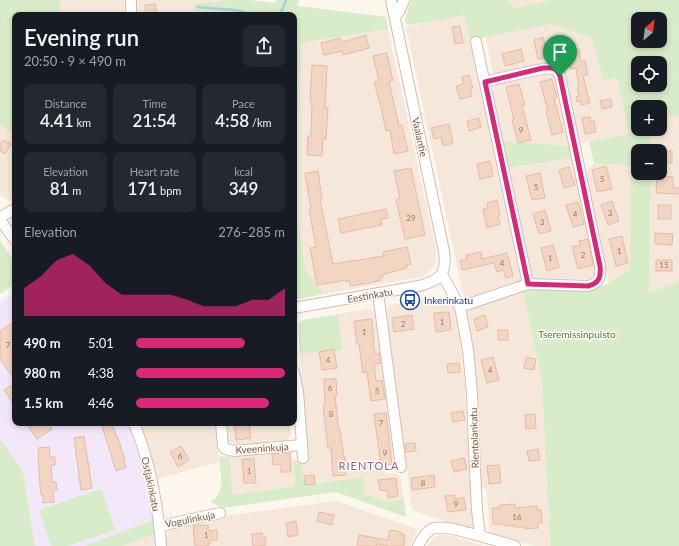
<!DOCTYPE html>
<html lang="en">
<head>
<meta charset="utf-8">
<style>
  body { margin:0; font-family:Lato,sans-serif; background:#242831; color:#f1f3f6; height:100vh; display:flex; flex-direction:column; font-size:15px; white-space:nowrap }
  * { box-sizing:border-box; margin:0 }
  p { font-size:13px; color:#9ea1a6 }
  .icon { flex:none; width:22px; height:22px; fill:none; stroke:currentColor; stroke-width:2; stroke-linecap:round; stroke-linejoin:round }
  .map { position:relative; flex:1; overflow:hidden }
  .sheet { position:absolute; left:12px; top:12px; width:285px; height:414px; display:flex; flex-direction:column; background:#171b24; border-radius:8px; box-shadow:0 2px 6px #0003 }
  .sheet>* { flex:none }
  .needle { width:26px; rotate:28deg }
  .buttons { position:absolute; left:631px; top:12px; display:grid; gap:8px }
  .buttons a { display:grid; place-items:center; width:36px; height:36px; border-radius:8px; background:#171b24; box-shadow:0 2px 6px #0003; font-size:20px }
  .pin { position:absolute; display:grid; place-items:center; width:34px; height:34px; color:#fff; margin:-41px -17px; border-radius:50% 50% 50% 0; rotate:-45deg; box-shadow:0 0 4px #0007 }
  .pin .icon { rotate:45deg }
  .round { display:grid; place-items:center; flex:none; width:42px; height:42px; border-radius:8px; background:#242831 }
  .overview { display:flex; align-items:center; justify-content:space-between; height:68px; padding:0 12px }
  h1 { font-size:22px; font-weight:600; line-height:30px }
  .figures { display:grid; grid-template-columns:repeat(3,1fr); gap:6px; height:68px; padding:4px 12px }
  .figures div { display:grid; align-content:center; border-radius:8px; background:#242831; text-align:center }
  .figures b { font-size:17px; font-weight:600 }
  .figures small { font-size:11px; font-weight:400 }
  .figures p { font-size:11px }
  .chart { height:112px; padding:8px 12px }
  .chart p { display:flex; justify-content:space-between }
  .chart svg { width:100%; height:72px; margin-top:4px; fill:#db2777; opacity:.7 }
  ul { padding:0 12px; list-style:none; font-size:13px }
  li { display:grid; grid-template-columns:64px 48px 1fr; align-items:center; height:30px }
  li i { height:10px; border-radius:5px; background:#db2777 }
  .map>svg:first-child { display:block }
  .residential { fill:#f5e8da }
  .education { fill:#f3e8fa }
  .green { fill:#d8ecc9; fill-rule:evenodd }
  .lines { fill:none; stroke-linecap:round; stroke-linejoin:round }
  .stream { stroke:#a5d3da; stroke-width:2.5 }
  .building { fill:#f3d5c3; stroke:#e6bba3 }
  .minor-casing { stroke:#d1beb0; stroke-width:12 }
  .minor { stroke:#fff; stroke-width:10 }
  .route-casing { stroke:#fff; stroke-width:8 }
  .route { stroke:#db2777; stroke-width:5 }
  .labels { text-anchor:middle; stroke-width:3; stroke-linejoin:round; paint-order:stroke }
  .number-label { font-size:8px; fill:#987a6a }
  .street-label { font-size:10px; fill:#7a5c4d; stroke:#fffaf3 }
  .transit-label { font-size:10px; fill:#164399; stroke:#fffaf3; text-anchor:start }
  .park-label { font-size:10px; fill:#537a41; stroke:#fffaf3 }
  .neighbourhood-label { font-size:11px; letter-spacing:1px; fill:#846695; stroke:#fffaf3 }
</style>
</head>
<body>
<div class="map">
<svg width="679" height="546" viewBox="0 0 679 546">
  <rect width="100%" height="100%" fill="#fdf6ec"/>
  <path class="residential" d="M60 0H124V14H60Z
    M135 0H231L193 4 194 15H135Z
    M506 0H552L515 8Z
    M464 15 521 281 491 290 468 298 464 296 463 294 406 27Z
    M553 23 593 35 603 80 617 78 629 134 579 144 561 60 493 74 486 38Z
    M388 29 436 250V260L432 269 425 275 421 277 324 294 306 271 294 200V181L301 43Z
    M545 72 552 74 556 80 570 146 503 141 493 95V91L495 87 498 83Z
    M660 116H679V281L649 293 651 173H660V151H651V129H660Z
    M0 125 15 134V201L7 199 0 195Z
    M572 158 596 268 595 275 592 278 587 279 532 278 509 168Z
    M594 163 631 166 630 269 609 283 585 173Z
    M523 291 542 381 550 546H536L491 534 489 533 487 492 480 484 471 345 467 313 469 310 482 304Z
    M431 298 455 308 459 329 465 385 472 525V526L469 528 449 523 412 510 386 310 389 306 391 305Z
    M368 309 373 310 376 315 395 460V462L392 466 385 467 386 474 396 473 400 476 404 499 387 502 365 494 363 477 303 485 301 460 309 459 300 354 342 350 339 314Z
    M139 423H216L219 462 156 479Z
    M226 423H290L291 434 288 439 285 442 236 446 232 445 228 441Z
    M292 451 295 486 233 495 229 456Z
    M336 501 417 529 411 546H165V534L170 529 224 516Z
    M155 534 154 546H123Z
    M439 534 455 537 485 546H427L430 541Z"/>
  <path class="education" d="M15 291V423H128L140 459 146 479 153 520 84 546H35L23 472 0 439V302Z"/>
  <path class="green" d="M0 0H60V14H124V15H15V134L0 125Z
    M231 0H249L275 3 276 0H299L298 6 386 17 388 29 301 43 294 181V15H194L193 4Z
    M411 0H506L515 8 552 0H679V116H660V107H638V129H651V151H638V173H651L649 293 679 281V546H550L542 381 523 291 538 290H578L595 289 609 283 630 269 631 166 594 163 589 142 629 134 617 78 603 80 597 54 592 38 551 24 470 41 464 15 432 22 408 25 406 23 405 20ZM638 19H660V41H638ZM638 63H660V85H638Z
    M503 141 570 146 572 158 509 168Z
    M294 200 306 271 324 294 294 300Z
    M0 240 15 263V284L0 294Z
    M339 314 342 350 300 354 298 327 299 323 303 320Z
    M0 439 23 472 35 546H0Z
    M229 456 233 495 295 486 293 461 301 460 304 485 363 477 365 494 387 502 404 499 406 517 336 492 223 508 210 502C227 493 220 473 219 457Z
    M101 489 115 530 67 546H51L39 510Z
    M153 520 155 534 123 546H84Z"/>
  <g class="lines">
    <path class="stream" d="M197 7C216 9 236 8 253 15
      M276 15C282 13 284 6 286 0"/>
  </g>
  <path class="building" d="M155 4 157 15H146L145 5Z
    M460 26 463 43 455 44 452 27Z
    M366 35 369 48 343 55 342 51 324 55 321 43 340 38 343 42Z
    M543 37 545 45 556 42 559 55 538 59 534 40Z
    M521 49 524 61 505 66 502 54Z
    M579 49 581 62 585 61 588 75 583 76 590 103 581 105V101L577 102 576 97 579 96 577 88 579 87 576 68 571 69 568 51Z
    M387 53 393 81 389 82 399 126 402 125 408 151 394 154 390 130 386 131 381 107 374 82 379 81 373 56Z
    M312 65 327 66 325 108H328L326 139H323L322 156 307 155 308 136H311L312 102 310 101Z
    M469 75 473 88 470 89 472 96 460 99 456 86 463 84 462 77Z
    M552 79 557 97 554 98 563 132 552 135 546 111H548L540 82Z
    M519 84 525 105 522 106 531 140 518 143 512 120H514L506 87Z
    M611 99 612 107 602 109 600 101Z
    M590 117 591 122 594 121 596 132 585 134 582 118Z
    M479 118 481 127 469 131 467 121Z
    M449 124 453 143 443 146 441 137 434 139 431 128Z
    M3 140 11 144 5 154 0 151V144Z
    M660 151H672V163H660Z
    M490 161 493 176 480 179 477 164Z
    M606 166 612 189 597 192 592 170Z
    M569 167 575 185 564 188 559 170Z
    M411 168 425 235 405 239 396 200 400 198 394 171Z
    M318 171 322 199H320L333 264 384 256 383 252 407 247 411 264 407 265V268L384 274V276H381V280L369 283 350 286V281L346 282V280L317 285 310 248 316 247 309 209H311L305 173Z
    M540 173 545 198 532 200 526 176Z
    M657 176 673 177V188H679V194L656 193Z
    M497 200 500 215 498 216 500 224 487 228 483 209 488 208 487 203Z
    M612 201 619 221 608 225 601 205Z
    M578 202 584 224 573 227 566 205Z
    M658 205H671V219H658Z
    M386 209 388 218 381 219 382 225 341 233 338 219Z
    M545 210 551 231 539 234 533 214Z
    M655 233 673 234 672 245 655 244Z
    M622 236 628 263 616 266 609 239Z
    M588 239 593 265 578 269 572 246H580L579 241Z
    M553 245 559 267 547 271 541 248Z
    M481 252 482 259 507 253 513 276 506 278 503 270 497 272 494 263 462 270 460 261 467 259 466 255Z
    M656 260H672V271H656Z
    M449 312 451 330 436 332 434 313Z
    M412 315 414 329 394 332 392 318Z
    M485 315 488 327 477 331 474 319Z
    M372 319 374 342H373L375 354 379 353 381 363 374 364 376 381 382 380 385 399 371 401 367 372 363 373 359 344H357L354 321Z
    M15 321V380L0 359V331Z
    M498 330H508V340H498Z
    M334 349 337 368 322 370 319 352Z
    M493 357 499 380 487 383 481 360Z
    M526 357 536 359 534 370 524 368Z
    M459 363 460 372 448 373 447 364Z
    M324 379H336L337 396H335L339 431 340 430 344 457H345L346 475 333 476 331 448H328L323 407 325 406Z
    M15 383V406L4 390Z
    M463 411 465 420 453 422 451 413Z
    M386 413 392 464 381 466 374 414Z
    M535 414 536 428 526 429 525 415Z
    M26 423H48L52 429 37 439Z
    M101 423H112L117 438H118L125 460H124L126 467 116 471Z
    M243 423H249L251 438 236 440 234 424Z
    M84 436 92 488 81 490 74 438Z
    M415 443 416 451 406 452 405 444Z
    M181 446 189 460 178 467 170 452Z
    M49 447 50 457H55V465H51L52 482H56L57 490H53L54 502 43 503V494L41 495 40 486 38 456H39L38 448Z
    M538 449 540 460 529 461 527 451Z
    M290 453 291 472H281V464L273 465 272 454Z
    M464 458 467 469 454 472 451 461Z
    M242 459H254L256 483H244Z
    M499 465 501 483 489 484 487 466Z
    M314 475 315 484 305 485 304 476Z
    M434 475 435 487 412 490 411 478Z
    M396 478 398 496 388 498 387 491 380 490 378 480Z
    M455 495V499L464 498 466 510 448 512 445 496Z
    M515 504V508L537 506V510H541L542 523H538V528L525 529V527H514V525L504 526V524H493L492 508H500V505Z
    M319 512 334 515 332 525 317 521Z
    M296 521 298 535 288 537 286 523Z
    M208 525V530H210V531L217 530V540H210V544H208V546H195L193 526Z
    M390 530 401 532V534L405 535 404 546H389L377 544 376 546H357L359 535 388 540Z
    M262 533 263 537H265L266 545 253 546 252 534Z"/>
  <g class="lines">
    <g class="minor-casing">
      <path id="minor" d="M131 15V0
        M395 17 400 10 404 0
        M476 42 528 284
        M0 219 4 215 15 209
        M0 220 15 240
        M378 293 401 467
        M460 307 528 284 588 286C600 283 601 276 600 266L560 76C558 73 558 70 554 69 546 66 497 79 485 82
        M294 308 419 286C441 280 447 274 444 251L391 0
        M294 372 298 392 303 458
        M134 423C150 462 158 504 161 546
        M221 423 223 446 225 449 234 451 301 445
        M160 526 220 513
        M480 536 515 546
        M418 546C421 540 424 534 430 530 441 523 468 533 480 536L477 510 474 448 472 393 468 350 460 307 442 274"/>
    </g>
    <use href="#minor" class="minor"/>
  </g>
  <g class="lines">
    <g class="route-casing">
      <path id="route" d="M543 68C552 68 556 66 560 76L600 266C601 276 600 283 588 286L528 284 485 82Z"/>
    </g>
    <use href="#route" class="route"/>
  </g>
  <defs>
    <g id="bus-ring" transform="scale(1)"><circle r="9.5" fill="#fffaf3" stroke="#1a4fb4" stroke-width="1.5"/><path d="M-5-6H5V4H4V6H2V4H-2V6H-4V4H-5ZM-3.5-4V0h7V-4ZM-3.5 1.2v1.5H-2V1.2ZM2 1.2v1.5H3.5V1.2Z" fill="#1a4fb4"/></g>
  </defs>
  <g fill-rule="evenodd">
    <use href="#bus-ring" x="410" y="300"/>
  </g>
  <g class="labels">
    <g class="number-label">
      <text x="521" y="133">9</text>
      <text x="602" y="182">5</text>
      <text x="536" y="190">5</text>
      <text x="610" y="216">3</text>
      <text x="575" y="217">4</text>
      <text x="411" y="221">29</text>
      <text x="542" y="225">3</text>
      <text x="619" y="254">1</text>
      <text x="583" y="258">2</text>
      <text x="550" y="261">1</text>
      <text x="502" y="266">4</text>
      <text x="664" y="268">15</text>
      <text x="442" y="325">1</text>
      <text x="403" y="327">2</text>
      <text x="364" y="335">1</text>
      <text x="8" y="348">7</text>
      <text x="328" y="363">4</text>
      <text x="490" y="373">4</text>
      <text x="330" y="391">6</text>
      <text x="377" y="394">5</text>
      <text x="331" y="417">8</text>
      <text x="381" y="426">7</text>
      <text x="385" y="456">9</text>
      <text x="180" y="459">6</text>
      <text x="249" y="474">1</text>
      <text x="423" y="486">8</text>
      <text x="456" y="507">9</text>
      <text x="517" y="520">16</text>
      <text x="206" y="538">1</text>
    </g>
    <g class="street-label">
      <text transform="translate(420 137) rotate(78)" y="4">Vaalantie</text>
      <text transform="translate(370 295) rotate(-10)" y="4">Eestinkatu</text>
      <text transform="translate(474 438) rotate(-92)" y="4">Rientolankatu</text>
      <text transform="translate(262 448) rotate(-4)" y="4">Kveeninkuja</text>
      <text transform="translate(151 484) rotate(78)" y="4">Ostjakinkatu</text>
      <text transform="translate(190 519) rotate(-11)" y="4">Vogulinkuja</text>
    </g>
    <g class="transit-label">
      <text x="424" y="304">Inkerinkatu</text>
    </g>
    <g class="park-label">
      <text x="577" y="338">Tseremissinpuisto</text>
    </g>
    <g class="neighbourhood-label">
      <text x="369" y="470">RIENTOLA</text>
    </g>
  </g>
</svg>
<div class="buttons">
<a><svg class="needle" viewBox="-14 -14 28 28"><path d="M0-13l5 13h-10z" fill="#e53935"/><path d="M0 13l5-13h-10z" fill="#9ea1a6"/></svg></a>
<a><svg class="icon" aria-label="locate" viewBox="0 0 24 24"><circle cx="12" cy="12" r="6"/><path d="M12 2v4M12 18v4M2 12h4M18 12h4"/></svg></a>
<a>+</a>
<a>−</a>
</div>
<div class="pin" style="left:560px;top:76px;background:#1e9e55"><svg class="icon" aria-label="arrive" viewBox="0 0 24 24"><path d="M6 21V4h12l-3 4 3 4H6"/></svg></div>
<section class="sheet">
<div class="overview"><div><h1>Evening run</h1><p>20:50 · 9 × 490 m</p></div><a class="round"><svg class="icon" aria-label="share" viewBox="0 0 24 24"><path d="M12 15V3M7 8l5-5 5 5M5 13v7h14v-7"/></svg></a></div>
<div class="figures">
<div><p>Distance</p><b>4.41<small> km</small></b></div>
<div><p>Time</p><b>21:54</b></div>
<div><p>Pace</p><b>4:58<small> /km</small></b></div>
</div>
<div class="figures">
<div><p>Elevation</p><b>81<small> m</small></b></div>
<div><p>Heart rate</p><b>171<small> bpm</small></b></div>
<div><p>kcal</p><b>349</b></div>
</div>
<div class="chart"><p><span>Elevation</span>276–285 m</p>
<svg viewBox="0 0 160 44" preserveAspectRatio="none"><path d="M0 44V27L10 20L20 10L30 6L40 13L50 24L60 31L70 31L80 31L90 31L100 34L110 38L120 38L130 38L140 34L150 34L160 27V44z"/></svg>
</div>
<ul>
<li><b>490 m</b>5:01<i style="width:73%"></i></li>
<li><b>980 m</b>4:38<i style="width:100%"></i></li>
<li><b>1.5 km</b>4:46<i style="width:89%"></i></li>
</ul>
</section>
</div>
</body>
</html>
